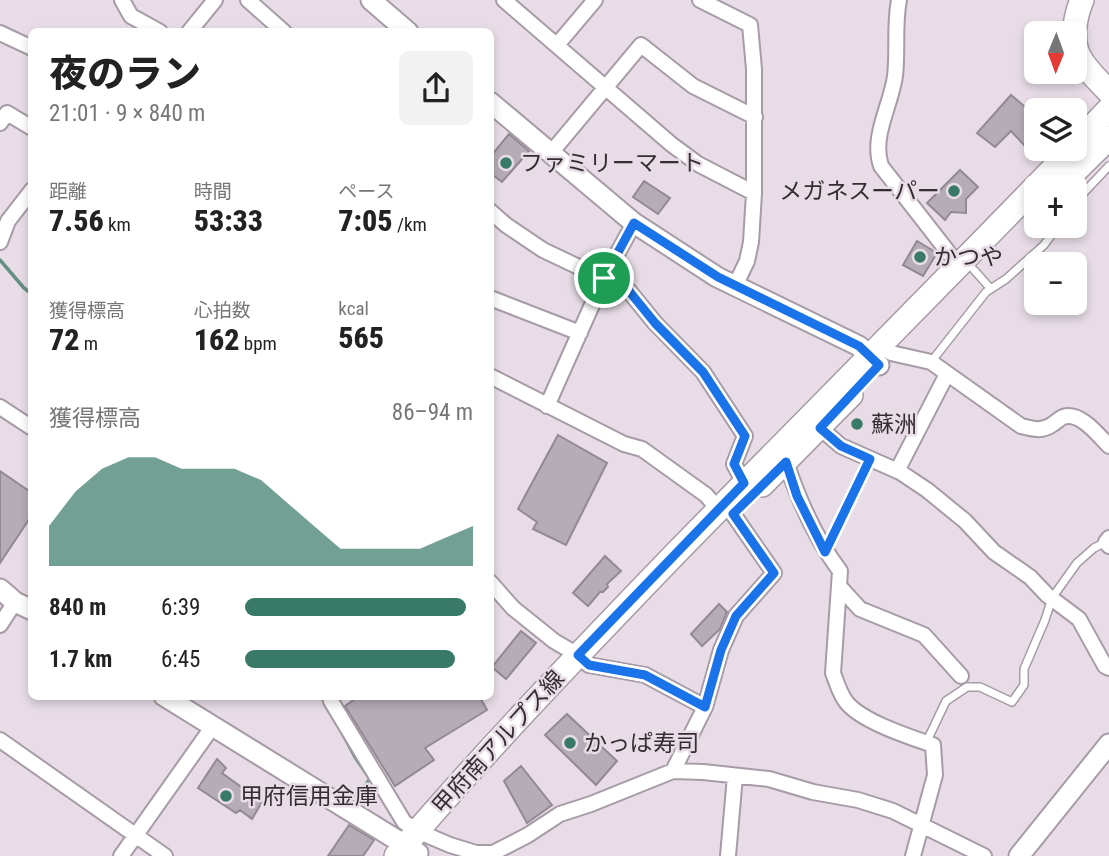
<!DOCTYPE html>
<html lang="ja">
<head>
<meta charset="utf-8">
<style>
  body { margin:0; font-family:"Roboto Condensed","Noto Sans JP",sans-serif; background:#f2f2f2; color:#222; height:100vh; display:flex; flex-direction:column; font-size:26px; white-space:nowrap }
  * { box-sizing:border-box; margin:0 }
  p { font-size:23px; color:#767676 }
  .icon { flex:none; width:38px; height:38px; fill:none; stroke:currentColor; stroke-width:2; stroke-linecap:round; stroke-linejoin:round }
  .map { position:relative; flex:1; overflow:hidden }
  .sheet { position:absolute; left:28px; top:28px; width:466px; height:672px; display:flex; flex-direction:column; background:#fff; border-radius:10px; box-shadow:0 4px 10px #0003 }
  .sheet>* { flex:none }
  .needle { width:46px; rotate:181deg }
  .buttons { position:absolute; left:1024px; top:21px; display:grid; gap:14px }
  .buttons a { display:grid; place-items:center; width:63px; height:63px; border-radius:10px; background:#fff; box-shadow:0 4px 10px #0003; font-size:35px }
  .pin { position:absolute; display:grid; place-items:center; width:60px; height:60px; color:#fff; margin:-30px; border:4px solid #fff; border-radius:50%; box-shadow:0 2px 7px #0007 }
  .round { display:grid; place-items:center; flex:none; width:74px; height:74px; border-radius:10px; background:#f2f2f2 }
  .headline { display:flex; align-items:center; justify-content:space-between; height:119px; padding:0 21px }
  h1 { font-size:38px; font-weight:800; line-height:52px }
  .figures { display:grid; grid-template-columns:repeat(3,1fr); gap:10px; height:119px; padding:7px 21px }
  .figures div { display:grid; align-content:center }
  .figures b { font-size:30px; font-weight:800 }
  .figures small { font-size:19px; font-weight:400 }
  .figures p { font-size:19px }
  .chart { height:196px; padding:14px 21px }
  .chart p { display:flex; justify-content:space-between }
  .chart svg { width:100%; height:126px; margin-top:7px; fill:#397967; opacity:.7 }
  ul { padding:0 21px; list-style:none; font-size:23px }
  li { display:grid; grid-template-columns:112px 84px 1fr; align-items:center; height:52px }
  li i { height:18px; border-radius:9px; background:#397967 }
  .map>svg:first-child { display:block }
  .lines { fill:none; stroke-linecap:round; stroke-linejoin:round }
  .stream { stroke:#659183; stroke-width:3.5 }
  .building { fill:#b6acb6; stroke:#938993; stroke-width:2 }
  .lane-casing { stroke:#a69ba6; stroke-width:10 }
  .street-casing { stroke:#a69ba6; stroke-width:18 }
  .secondary-casing { stroke:#a69ba6; stroke-width:23 }
  .primary-casing { stroke:#a69ba6; stroke-width:26 }
  .lane { stroke:#fff; stroke-width:7 }
  .street { stroke:#fff; stroke-width:14 }
  .secondary { stroke:#fff; stroke-width:19 }
  .primary { stroke:#fff; stroke-width:23 }
  .route-casing { stroke:#fff; stroke-width:14 }
  .route { stroke:#1a73e8; stroke-width:9 }
  .poi-dot { fill:#397967; stroke:#e8dde7; stroke-width:2.5 }
  .labels { text-anchor:middle; stroke-width:5; stroke-linejoin:round; paint-order:stroke }
  .poi-label { font-size:23px; fill:#332e32; stroke:#e8dde7; text-anchor:start }
  .street-label { font-size:23px; fill:#332e32; stroke:#e8dde7 }
</style>
</head>
<body>
<div class="map">
<svg width="1109" height="856" viewBox="0 0 1109 856">
  <rect width="100%" height="100%" fill="#e8dde7"/>
  <g class="lines">
    <path class="stream" d="M0 260 24 288 32 294
      M341 731 355 757 370 779 356 796"/>
  </g>
  <path class="building" d="M1011 95 1036 116V158L1011 131 995 147 977 133Z
    M509 134 529 151 502 182 490 173V157Z
    M960 170 978 187 966 199V213L951 212 945 220 927 203Z
    M644 181 670 198 658 214 633 197Z
    M917 241 937 253 923 276 903 265Z
    M558 435 607 463 566 545 533 529 537 522 518 509Z
    M0 471 32 493V515L0 563Z
    M605 556 621 571 607 584 608 587 603 592H600L588 606 573 593Z
    M719 604 727 612 720 629 702 646 691 634Z
    M521 631 536 643 506 679 492 667Z
    M359 696H479L487 710 425 748 434 760 395 786 345 706Z
    M567 714 617 761 596 785 545 735Z
    M217 759 226 768 222 773 262 802 252 819 240 810 236 813 198 788Z
    M521 766 552 805 527 823 504 781Z
    M349 825 374 840 363 856H328Z"/>
  <g class="lines">
    <g class="lane-casing">
      <path id="lane" d="M1074 203 1109 166
        M974 270 991 289
        M931 362 986 292 1006 279 1044 245 1058 226
        M826 551 870 459
        M926 743 946 701 967 687H980L1012 702 1024 685V669L1045 620 1052 598 1077 563 1094 548 1106 542"/>
    </g>
    <g class="street-casing">
      <path id="street" d="M122 0 131 16 160 32
        M248 0 284 32
        M504 0 671 144 698 164 754 193
        M700 0 750 25 754 69V193L751 242 747 261 735 286
        M899 0C894 25 898 51 895 76 891 106 871 136 881 166L959 266
        M189 32 215 0
        M0 33 32 48
        M557 45 595 0
        M0 123 7 113 32 128
        M550 154 641 45 693 86 755 117
        M490 211 506 225 543 250 629 291 655 323 703 372 745 436 734 464 744 483
        M0 242 8 221 32 190
        M490 298 580 333
        M891 353 931 362 1021 426C1033 429 1042 432 1053 424 1056 422 1059 419 1063 417 1080 411 1098 435 1109 446
        M490 376 624 444 642 449 706 495 719 510
        M547 406 604 278 634 223
        M0 407 32 428
        M820 428 841 446 900 472 927 490 965 521 994 552 1030 577 1047 595 1079 619 1105 666 1109 668
        M786 462C799 501 815 538 840 571L833 673C837 683 840 695 847 703 863 722 910 737 933 745L935 775 913 856
        M897 471 947 374
        M1109 538 1106 542 1109 546
        M490 582 513 608 554 641 578 655 589 665 645 675 705 707
        M839 586 860 609 924 635 961 676
        M0 625 15 602
        M330 696 331 701 404 822 417 831 450 845 476 853H493L528 835 560 814 591 804 673 771 703 772 769 779 813 792 858 800 893 811 984 856
        M0 740 165 856
        M673 771 705 707 721 650 736 616 774 573 733 514
        M121 856 213 726
        M728 856 735 776"/>
    </g>
    <g class="secondary-casing">
      <path id="secondary" d="M371 0 408 32
        M490 102 634 223 717 277 859 346 879 365
        M0 589 15 602 32 610
        M164 696 418 853
        M1019 856 1109 744"/>
    </g>
    <g class="primary-casing">
      <path id="primary" d="M1082 0C1075 16 1071 40 1079 56 1086 70 1099 81 1109 92
        M1074 146 1109 109
        M1059 187 1109 138
        M762 485 851 395
        M396 856C485 751 581 652 676 553 808 418 941 285 1072 149"/>
    </g>
    <use href="#lane" class="lane"/>
    <use href="#street" class="street"/>
    <use href="#secondary" class="secondary"/>
    <use href="#primary" class="primary"/>
  </g>
  <g class="lines">
    <g class="route-casing">
      <path id="route" d="M634 223 718 277 859 346 879 365 820 428 841 446 870 459 825 552 797 496 786 462 733 514 774 573 736 616 721 650 705 707 645 675 589 665 578 655 744 483 734 464 745 436 703 372 655 323 629 291 604 278Z"/>
    </g>
    <use href="#route" class="route"/>
  </g>
  <g class="poi-dot">
    <circle cx="506" cy="163" r="7"/>
    <circle cx="954" cy="191" r="7"/>
    <circle cx="920" cy="257" r="7"/>
    <circle cx="857" cy="424" r="7"/>
    <circle cx="570" cy="743" r="7"/>
    <circle cx="226" cy="796" r="7"/>
  </g>
  <g class="labels">
    <g class="poi-label">
      <text x="520" y="171">ファミリーマート</text>
      <text x="940" y="199" text-anchor="end">メガネスーパー</text>
      <text x="934" y="265">かつや</text>
      <text x="871" y="432">蘇洲</text>
      <text x="584" y="751">かっぱ寿司</text>
      <text x="240" y="804">甲府信用金庫</text>
    </g>
    <g class="street-label">
      <text transform="translate(498 742) rotate(-48)" y="8">甲府南アルプス線</text>
    </g>
  </g>
</svg>
<div class="buttons">
<a><svg class="needle" viewBox="-14 -14 28 28"><path d="M0-13l5 13h-10z" fill="#e53935"/><path d="M0 13l5-13h-10z" fill="#767676"/></svg></a>
<a><svg class="icon" aria-label="layers" viewBox="0 0 24 24"><path d="M12 4l9 5-9 5-9-5zM3 14l9 5 9-5"/></svg></a>
<a>+</a>
<a>−</a>
</div>
<div class="pin" style="left:604px;top:278px;background:#1e9e55"><svg class="icon" aria-label="arrive" viewBox="0 0 24 24"><path d="M6 21V4h12l-3 4 3 4H6"/></svg></div>
<section class="sheet">
<div class="headline"><div><h1>夜のラン</h1><p>21:01 · 9 × 840 m</p></div><a class="round"><svg class="icon" aria-label="share" viewBox="0 0 24 24"><path d="M12 15V3M7 8l5-5 5 5M5 13v7h14v-7"/></svg></a></div>
<div class="figures">
<div><p>距離</p><b>7.56<small> km</small></b></div>
<div><p>時間</p><b>53:33</b></div>
<div><p>ペース</p><b>7:05<small> /km</small></b></div>
</div>
<div class="figures">
<div><p>獲得標高</p><b>72<small> m</small></b></div>
<div><p>心拍数</p><b>162<small> bpm</small></b></div>
<div><p>kcal</p><b>565</b></div>
</div>
<div class="chart"><p><span>獲得標高</span>86–94 m</p>
<svg viewBox="0 0 160 44" preserveAspectRatio="none"><path d="M0 44V30L10 18L20 10L30 6L40 6L50 10L60 10L70 10L80 14L90 22L100 30L110 38L120 38L130 38L140 38L150 34L160 30V44z"/></svg>
</div>
<ul>
<li><b>840 m</b>6:39<i style="width:97%"></i></li>
<li><b>1.7 km</b>6:45<i style="width:92%"></i></li>
</ul>
</section>
</div>
</body>
</html>
